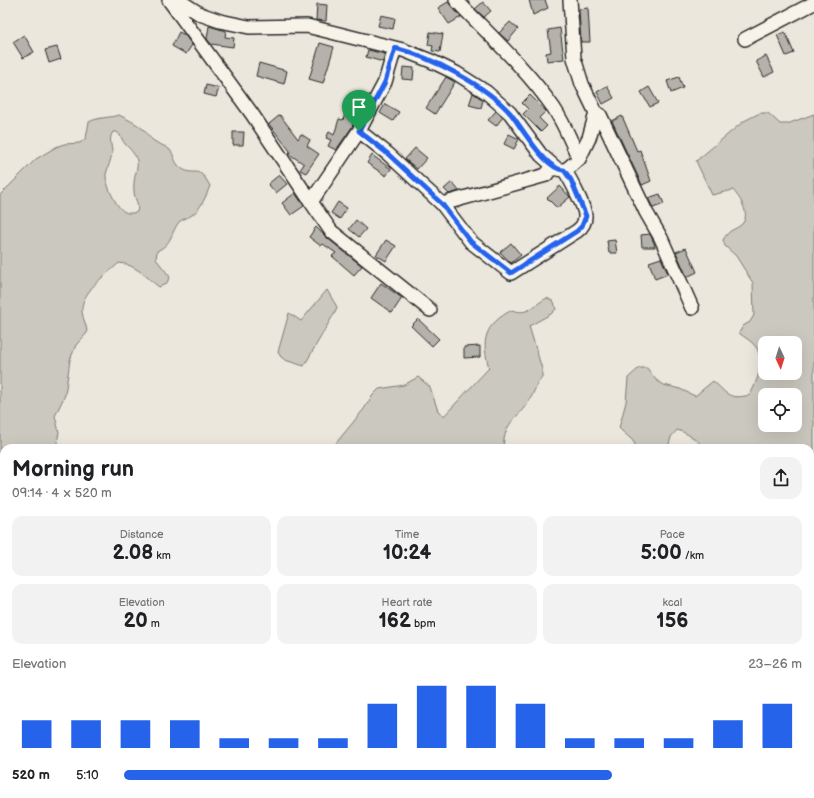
<!DOCTYPE html>
<html lang="en">
<head>
<meta charset="utf-8">
<style>
  body { margin:0; font-family:"Balsamiq Sans",sans-serif; background:#f2f2f2; color:#202124; height:100vh; display:flex; flex-direction:column; font-size:15px; white-space:nowrap }
  * { box-sizing:border-box; margin:0 }
  p { font-size:13px; color:#757577 }
  .icon { flex:none; width:22px; height:22px; fill:none; stroke:currentColor; stroke-width:2; stroke-linecap:round; stroke-linejoin:round }
  .map { position:relative; flex:1; overflow:hidden }
  .drawer { position:absolute; left:0px; top:444px; width:814px; height:354px; display:flex; flex-direction:column; background:#fff; border-radius:12px 12px 0 0; box-shadow:0 4px 16px #0002 }
  .drawer>* { flex:none }
  .needle { width:26px; rotate:176deg }
  .tools { position:absolute; left:758px; top:336px; display:grid; gap:8px }
  .tools a { display:grid; place-items:center; width:44px; height:44px; border-radius:8px; background:#fff; box-shadow:0 4px 16px #0002; font-size:20px }
  .pin { position:absolute; display:grid; place-items:center; width:34px; height:34px; color:#fff; margin:-41px -17px; border-radius:50% 50% 50% 0; rotate:-45deg; box-shadow:0 0 4px #0007 }
  .pin .icon { rotate:45deg }
  .round { display:grid; place-items:center; flex:none; width:42px; height:42px; border-radius:12px; background:#f2f2f2 }
  .overview { display:flex; align-items:center; justify-content:space-between; height:68px; padding:0 12px }
  h1 { font-size:22px; font-weight:700; line-height:30px }
  .stats { display:grid; grid-template-columns:repeat(3,1fr); gap:6px; height:68px; padding:4px 12px }
  .stats div { display:grid; align-content:center; border-radius:10px; background:#f2f2f2; text-align:center }
  .stats b { font-size:20px; font-weight:700 }
  .stats small { font-size:11px; font-weight:400 }
  .stats p { font-size:11px }
  .chart { height:112px; padding:8px 12px }
  .chart p { display:flex; justify-content:space-between }
  .chart svg { width:100%; height:72px; margin-top:4px; stroke:#2563eb; stroke-width:6 }
  ul { padding:0 12px; list-style:none; font-size:13px }
  li { display:grid; grid-template-columns:64px 48px 1fr; align-items:center; height:30px }
  li i { height:10px; border-radius:5px; background:#2563eb }
  .map>svg:first-child { display:block }
  .green { fill:#cbc8bf; stroke:#7b7a75; fill-rule:evenodd }
  .building { fill:#b5b2ab; stroke:#2b2b2b }
  .lines { fill:none; stroke-linecap:round; stroke-linejoin:round }
  .minor-casing { stroke:#2b2b2b; stroke-width:16 }
  .minor { stroke:#f7f3e8; stroke-width:13 }
  .route-casing { stroke:#fff; stroke-width:8 }
  .route { stroke:#2563eb; stroke-width:5 }
</style>
</head>
<body>
<div class="map">
<svg width="814" height="798" viewBox="0 0 814 798">
  <rect width="100%" height="100%" fill="#ebe7dd"/>
  <filter id="ink" filterUnits="userSpaceOnUse"><feTurbulence type="fractalNoise" baseFrequency=".025" numOctaves="2"/><feDisplacementMap in="SourceGraphic" scale="8" xChannelSelector="R" yChannelSelector="G"/><feConvolveMatrix kernelMatrix="1 2 1 2 8 2 1 2 1" color-interpolation-filters="sRGB"/></filter>
  <g filter="url(#ink)">
    <path class="green" d="M760 113H768L780 124H787L814 114V798H517V794H810V448H705C697 440 688 433 677 430L671 437 668 448H634L635 444C631 437 624 434 619 428L626 402 628 378 639 368H647L656 380 664 385 680 389 695 396 713 381C728 394 728 400 750 395 757 382 765 361 756 347 752 341 745 338 739 333L743 326 750 322 754 315 753 283 736 256 725 246 723 240C730 228 734 231 742 224 751 214 740 198 733 190L712 195 696 161 744 121ZM765 343H795V373H765ZM765 395H795V425H765Z
      M119 115C127 119 136 123 143 129 147 133 149 138 154 141 158 144 166 146 170 150 175 156 174 163 181 168 195 178 198 163 210 186 206 196 201 209 192 215 188 218 182 219 179 222 170 234 173 243 157 251L156 259 170 277 166 284 159 287C146 277 135 264 119 263 106 275 80 292 82 312 83 320 87 325 87 333L76 345 70 360 65 395 55 416 59 432 56 448H4V794H468L467 798H0V195L36 159 56 147 64 144 80 143 86 138 89 122C98 117 109 118 119 115ZM113 132H117C121 135 122 141 126 145 147 165 132 168 134 191 134 199 140 204 137 212 133 213 128 214 125 212 116 208 105 183 106 174 108 167 111 160 112 153 112 145 108 139 113 132Z
      M327 290 337 307 335 312 304 366 285 360 281 357 278 352 289 313 301 321Z
      M547 298 554 302 556 309 551 314 529 326 542 369V377C536 384 535 391 530 399 517 421 505 419 503 448H332L364 409 373 395 379 389 404 385 418 377 430 387 438 411 444 416 489 368C481 340 484 325 512 310 529 316 533 305 547 298Z"/>
    <path class="building" d="M529 0H545L548 8 533 15Z
      M448 2 461 17 449 24 438 8Z
      M483 2 491 11 484 17 475 9Z
      M317 4 327 5 326 21 316 20Z
      M588 8 590 42H581L579 9Z
      M381 15 395 18 393 29 378 26Z
      M510 22 518 29 508 41 499 33Z
      M209 26 226 31 225 37 234 38 233 47 211 44 207 39Z
      M560 28 564 59 547 61 546 53 551 52 548 30Z
      M179 32 185 35 192 45 186 54 172 46Z
      M430 32 443 34 440 52 432 51 433 46 428 45Z
      M785 32 794 53 786 56 777 35Z
      M24 35 34 52 23 58 13 42Z
      M320 43 334 47 323 83 309 79Z
      M57 47 61 59 49 63 45 50Z
      M368 50 385 54 383 62 366 57Z
      M766 56 774 72 764 77 756 61Z
      M259 63 287 71 284 84 256 76Z
      M403 67 414 68 413 80 402 79Z
      M446 77 455 82 435 114 426 108Z
      M679 77 683 88 671 93 667 81Z
      M206 85 219 88 216 97 204 94Z
      M607 86 614 98 603 104 597 92Z
      M649 87 658 103 650 107 641 92Z
      M473 93 483 100 481 108 469 105Z
      M530 95 546 111 539 118 547 126 541 132 523 114 528 109 522 103Z
      M350 98 365 102 360 112 357 111 352 127 336 150 328 146 331 140 326 138 329 132 334 135 339 119 343 120Z
      M385 104 399 112 393 121 380 113Z
      M496 111 503 117 496 126 488 120Z
      M280 115 298 139 301 134 310 140 307 146 319 154 306 173 300 170 304 164 289 154 290 151 269 124Z
      M622 116 637 151 640 150 651 181 642 185 612 121Z
      M233 132H244L243 145H233Z
      M509 134 519 139 514 149 504 144Z
      M415 148 427 158 417 169 405 159Z
      M372 155 391 169 386 176 367 163Z
      M279 175 287 184 276 193 268 184Z
      M452 182 459 191 449 194 444 189Z
      M560 186 570 197 557 208 547 198Z
      M295 193 304 206 291 215 282 203Z
      M660 194 664 204 653 208 648 198Z
      M338 202 347 208 340 219 331 213Z
      M356 220 366 229 359 237 349 229Z
      M316 227 326 237 362 266 354 275 332 256 336 253 323 244 321 246 309 237Z
      M650 234 654 243 655 247H642L641 235Z
      M386 240 396 246 386 261 376 255Z
      M615 240 617 253H609L607 241Z
      M511 243 521 255 511 263 500 252Z
      M686 248 697 272 687 277 676 252Z
      M661 258 668 274 655 279 649 262Z
      M381 283 402 298 392 313 371 298Z
      M418 319 439 339 432 346 411 326Z
      M480 346V357L464 358V347Z"/>
    <g class="lines">
      <g class="minor-casing">
        <path id="minor" d="M169 0 252 114 311 202 359 131 385 82 395 48
          M178 0 200 14 220 21 249 27 307 26 403 50 431 61 456 73 486 92 510 113 541 155 557 169 562 170 567 169 579 159 589 138 596 113 582 84 574 58 570 0
          M456 0C489 35 525 67 553 107 564 123 571 141 579 159
          M745 39 814 3
          M596 113 600 115 646 212 661 238 692 308
          M359 131 388 154 442 204 471 242 511 273 577 231C581 228 585 223 585 217 586 209 570 178 564 170
          M311 202 331 231 430 310
          M442 204 546 175 553 166"/>
      </g>
      <use href="#minor" class="minor"/>
    </g>
  </g>
  <g class="lines" filter="url(#ink)">
    <g class="route-casing">
      <path id="route" d="M395 48C431 57 487 86 511 114 522 128 546 170 564 170L571 180 586 216 582 226 577 231 511 273 471 242 442 204 388 154 359 131 385 82Z"/>
    </g>
    <use href="#route" class="route"/>
  </g>
</svg>
<div class="tools">
<a><svg class="needle" viewBox="-14 -14 28 28"><path d="M0-13l5 13h-10z" fill="#e53935"/><path d="M0 13l5-13h-10z" fill="#757577"/></svg></a>
<a><svg class="icon" aria-label="locate" viewBox="0 0 24 24"><circle cx="12" cy="12" r="6"/><path d="M12 2v4M12 18v4M2 12h4M18 12h4"/></svg></a>
</div>
<div class="pin" style="left:359px;top:131px;background:#1e9e55"><svg class="icon" aria-label="arrive" viewBox="0 0 24 24"><path d="M6 21V4h12l-3 4 3 4H6"/></svg></div>
<section class="drawer">
<div class="overview"><div><h1>Morning run</h1><p>09:14 · 4 × 520 m</p></div><a class="round"><svg class="icon" aria-label="share" viewBox="0 0 24 24"><path d="M12 15V3M7 8l5-5 5 5M5 13v7h14v-7"/></svg></a></div>
<div class="stats">
<div><p>Distance</p><b>2.08<small> km</small></b></div>
<div><p>Time</p><b>10:24</b></div>
<div><p>Pace</p><b>5:00<small> /km</small></b></div>
</div>
<div class="stats">
<div><p>Elevation</p><b>20<small> m</small></b></div>
<div><p>Heart rate</p><b>162<small> bpm</small></b></div>
<div><p>kcal</p><b>156</b></div>
</div>
<div class="chart"><p><span>Elevation</span>23–26 m</p>
<svg viewBox="0 0 160 44" preserveAspectRatio="none"><path d="M5 44V27M15 44V27M25 44V27M35 44V27M45 44V38M55 44V38M65 44V38M75 44V17M85 44V6M95 44V6M105 44V17M115 44V38M125 44V38M135 44V38M145 44V27M155 44V17"/></svg>
</div>
<ul>
<li><b>520 m</b>5:10<i style="width:72%"></i></li>
</ul>
</section>
</div>
</body>
</html>
